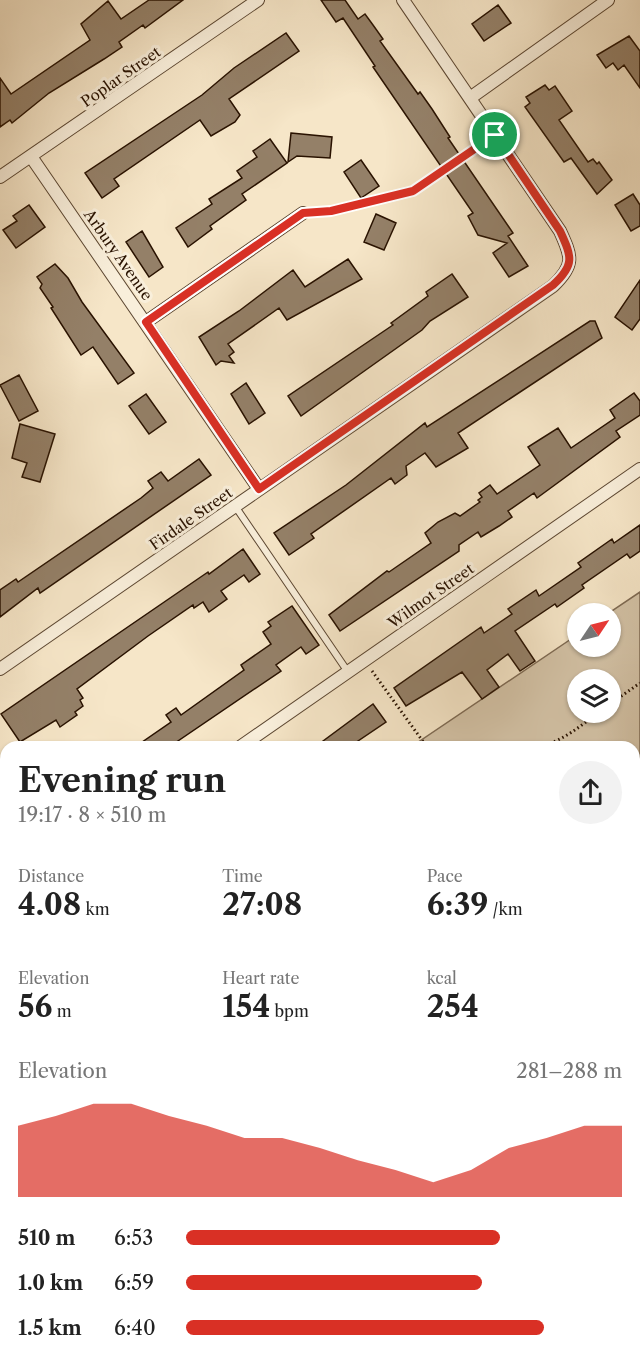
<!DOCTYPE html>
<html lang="en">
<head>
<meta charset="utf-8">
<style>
  body { margin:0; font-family:"Libre Caslon Text",serif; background:#f2f2f2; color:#222; height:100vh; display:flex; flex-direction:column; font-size:22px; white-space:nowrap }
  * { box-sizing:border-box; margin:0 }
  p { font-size:20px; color:#767676 }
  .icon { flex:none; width:33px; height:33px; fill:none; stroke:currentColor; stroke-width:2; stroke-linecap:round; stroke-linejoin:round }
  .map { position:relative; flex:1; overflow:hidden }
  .drawer { position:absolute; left:0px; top:741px; width:640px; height:621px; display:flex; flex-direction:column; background:#fff; border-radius:18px 18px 0 0; box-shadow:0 2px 4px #0004 }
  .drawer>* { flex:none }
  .needle { width:39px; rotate:55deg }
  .fabs { position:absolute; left:567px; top:603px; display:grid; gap:12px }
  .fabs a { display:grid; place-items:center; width:54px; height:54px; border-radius:50%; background:#fff; box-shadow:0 2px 4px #0004; font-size:30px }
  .pin { position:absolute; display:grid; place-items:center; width:51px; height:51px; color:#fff; margin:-26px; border:3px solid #fff; border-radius:50%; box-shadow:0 2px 6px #0007 }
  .round { display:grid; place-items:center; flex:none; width:63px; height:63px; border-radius:32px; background:#f2f2f2 }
  .head { display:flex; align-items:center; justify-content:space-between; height:102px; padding:0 18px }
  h1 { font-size:33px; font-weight:700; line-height:45px }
  .metrics { display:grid; grid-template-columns:repeat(3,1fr); gap:9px; height:102px; padding:6px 18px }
  .metrics div { display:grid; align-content:center }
  .metrics b { font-size:30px; font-weight:700 }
  .metrics small { font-size:16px; font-weight:400 }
  .metrics p { font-size:16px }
  .chart { height:168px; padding:12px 18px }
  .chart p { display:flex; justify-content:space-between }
  .chart svg { width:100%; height:108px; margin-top:6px; fill:#d93025; opacity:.7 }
  ul { padding:0 18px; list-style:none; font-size:20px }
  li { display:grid; grid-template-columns:96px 72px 1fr; align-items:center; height:45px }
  li i { height:15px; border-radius:8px; background:#d93025 }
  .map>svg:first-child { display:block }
  .green { fill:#d3c2a6; stroke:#7e6a53; stroke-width:1.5; fill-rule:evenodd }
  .water { fill:#b09e84; stroke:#7a664f; stroke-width:1.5 }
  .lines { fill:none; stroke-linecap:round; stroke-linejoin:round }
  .stream { stroke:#7a664f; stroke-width:4.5 }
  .building { fill:#948068; stroke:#291200; stroke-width:1.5 }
  .lane-casing { stroke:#5c4732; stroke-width:8 }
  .street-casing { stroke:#5c4732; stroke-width:14 }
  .path { stroke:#291200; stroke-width:3; stroke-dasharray:1.5 3; stroke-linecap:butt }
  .lane { stroke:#f9efdb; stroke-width:6 }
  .street { stroke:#f9efdb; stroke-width:12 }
  .route-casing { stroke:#fff; stroke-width:12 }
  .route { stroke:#d93025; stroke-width:8 }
  .labels { text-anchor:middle; stroke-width:6; stroke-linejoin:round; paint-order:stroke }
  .street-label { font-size:15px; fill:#291200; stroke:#f9efdb }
</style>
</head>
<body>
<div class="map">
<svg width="640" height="1362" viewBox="0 0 640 1362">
  <rect width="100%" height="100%" fill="#f6e6c8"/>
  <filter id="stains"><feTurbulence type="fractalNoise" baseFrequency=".00333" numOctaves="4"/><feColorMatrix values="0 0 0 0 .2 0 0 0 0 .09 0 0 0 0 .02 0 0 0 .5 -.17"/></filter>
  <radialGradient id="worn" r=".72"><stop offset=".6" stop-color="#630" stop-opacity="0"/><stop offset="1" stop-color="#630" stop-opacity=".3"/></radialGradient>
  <path class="green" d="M640 592V1362H0V1025L6 1021V1356H634V747H411L577 635 578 646H610L609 613ZM578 680H610V712H578Z"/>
  <path class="water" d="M71 1356H112L117 1361 71 1362Z"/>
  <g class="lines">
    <path class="stream" d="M634 1242 640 1234
      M552 1362 556 1356"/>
  </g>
  <path class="building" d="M149 0H183L145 28 143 25 119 42 122 47 104 59 49 93 12 123 10 120 0 127V78L11 94 90 40 81 24 108 1 121 19Z
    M321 0H345L358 19 365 14 373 25 383 39 380 41 418 94 420 92 432 109 450 137 448 138 513 233 508 236 528 266 509 277 493 253 507 243 478 235 468 216 473 213 373 67 375 66 343 18 336 22Z
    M498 5 511 23 484 41 472 24Z
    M286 33 299 51 229 99 240 115 235 122 211 136 200 120 114 179 119 186 102 198 85 173 202 95 234 68Z
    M629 36 640 51V88L624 65 618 70 613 63 606 68 597 55Z
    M545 85 549 90 555 86 572 111 559 120 588 162 593 159 597 164 599 162 612 180 597 194 571 158 564 162 525 107 530 103 526 97Z
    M291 133 332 137 330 158 297 156 288 162Z
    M270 139 287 163 242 194 246 200 210 226 212 229 188 247 176 228 212 204 209 199 242 178 237 171 257 157 253 151Z
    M361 160 379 186 361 198 344 172Z
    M633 194 640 205V226L631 231 615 205Z
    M29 205 45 227 16 248 3 230 17 221 13 216Z
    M376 214 396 223 384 250 364 242Z
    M142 231 163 267 149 277 126 242Z
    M348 259 362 279 287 320 279 308 228 344 234 352 229 356 234 363 221 361 216 365 199 337 239 311 293 270 305 287Z
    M55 264 68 278 82 302 134 373 118 384 93 347 81 355 51 308 53 307 40 288 42 284 37 277Z
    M452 274 468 297 430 321 422 330 301 416 288 396 393 325 391 323 428 296 426 292Z
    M640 280V319L632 330 615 317Z
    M590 321H595L602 338 458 433 468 448 436 467 425 453 406 466 407 475 395 484 391 478 311 534 314 538 289 555 274 533 346 485 425 423 427 427Z
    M19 375 38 411 19 421 0 385Z
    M246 383 265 413 249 424 231 394Z
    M634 393 640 401V415L616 431 620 437 537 498 534 493 508 511 512 517 499 526 481 537 478 532 459 545V551L340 631 329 615 387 571 389 572 431 543 425 533 438 522 455 513 460 516 480 502 478 500 482 497 479 493 490 485 497 494 540 465 528 447 558 428 571 448 615 418 610 410Z
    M146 394 166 422 149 434 129 406Z
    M20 424 55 434 40 482 22 477 27 463 12 458Z
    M199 459 211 475 40 593 38 588 0 617V590L16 579 18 582 141 498 153 488 148 481 161 472 168 481Z
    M640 525V551L630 558 627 554 582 585 584 588 557 607 555 604 515 631 535 661 520 671 508 654 487 670 499 687 482 699 462 672 406 706 394 688 481 627 484 633 512 614 508 609 536 590 539 596 581 567 578 563 612 539 614 543Z
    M243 549 260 574 249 582 244 575 221 591 227 599 209 612 203 602 194 608 193 605 148 636 77 689 83 698 80 700 83 706 75 712 77 715 60 727 56 720 20 742 1 714 208 572 209 574Z
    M292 606 319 645 306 654 301 647 276 665 281 671 169 747H135L171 722 166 715 176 708 181 715 244 670 241 665 271 644 263 632 271 626 268 622Z
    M373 704 386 722 349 747H315Z"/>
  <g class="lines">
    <g class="lane-casing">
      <path id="lane" d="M235 506 348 672
        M0 1152 6 1149"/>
    </g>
    <g class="street-casing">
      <path id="street" d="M470 98 608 0
        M32 158 259 489
        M0 177 258 0
        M146 322 303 213
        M0 669 553 286C575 265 572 257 560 231L403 0
        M240 747 640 469
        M0 771 6 780
        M0 914 6 909"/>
    </g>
    <path class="path" d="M316 212 413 191 484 143
      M372 671 427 747
      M610 704 640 683
      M537 747C562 742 579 727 599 712
      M634 1029 640 1025
      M0 1137 6 1134
      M0 1272 6 1278
      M0 1336 6 1332
      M26 1356 28 1362
      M225 1356 252 1362
      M254 1362 270 1356
      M537 1362 540 1356"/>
    <use href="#lane" class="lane"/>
    <use href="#street" class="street"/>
  </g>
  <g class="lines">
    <g class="route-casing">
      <path id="route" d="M495 135 560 231C572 257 575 265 553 285L259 489 146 322 303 213 331 211 413 191Z"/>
    </g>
    <use href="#route" class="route"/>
  </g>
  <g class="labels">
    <g class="street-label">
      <text transform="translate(121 77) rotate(-35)" y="5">Poplar Street</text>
      <text transform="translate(118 255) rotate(55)" y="5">Arbury Avenue</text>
      <text transform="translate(191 519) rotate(-35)" y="5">Firdale Street</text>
      <text transform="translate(431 596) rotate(-35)" y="5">Wilmot Street</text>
    </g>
  </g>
  <rect width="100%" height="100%" filter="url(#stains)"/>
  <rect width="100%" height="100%" fill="url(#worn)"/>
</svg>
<div class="fabs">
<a><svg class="needle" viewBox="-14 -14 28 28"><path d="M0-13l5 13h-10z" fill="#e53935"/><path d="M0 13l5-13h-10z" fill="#767676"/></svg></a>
<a><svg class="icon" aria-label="layers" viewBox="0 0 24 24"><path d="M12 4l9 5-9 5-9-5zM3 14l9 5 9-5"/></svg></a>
</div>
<div class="pin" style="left:495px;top:135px;background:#1e9e55"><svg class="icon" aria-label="arrive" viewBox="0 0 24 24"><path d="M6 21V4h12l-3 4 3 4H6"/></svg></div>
<section class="drawer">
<div class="head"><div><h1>Evening run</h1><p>19:17 · 8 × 510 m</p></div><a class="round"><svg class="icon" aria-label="share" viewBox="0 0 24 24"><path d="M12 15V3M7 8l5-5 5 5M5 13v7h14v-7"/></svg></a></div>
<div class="metrics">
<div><p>Distance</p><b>4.08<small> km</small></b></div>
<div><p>Time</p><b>27:08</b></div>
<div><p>Pace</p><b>6:39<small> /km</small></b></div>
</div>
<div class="metrics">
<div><p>Elevation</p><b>56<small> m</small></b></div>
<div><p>Heart rate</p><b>154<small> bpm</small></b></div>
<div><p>kcal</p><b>254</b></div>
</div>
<div class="chart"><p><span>Elevation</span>281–288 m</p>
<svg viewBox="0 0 160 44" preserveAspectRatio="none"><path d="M0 44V15L10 11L20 6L30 6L40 11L50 15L60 20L70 20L80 24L90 29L100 33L110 38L120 33L130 24L140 20L150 15L160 15V44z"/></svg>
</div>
<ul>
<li><b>510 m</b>6:53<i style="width:72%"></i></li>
<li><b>1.0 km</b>6:59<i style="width:68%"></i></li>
<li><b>1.5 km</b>6:40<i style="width:82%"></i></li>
</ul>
</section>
</div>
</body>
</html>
